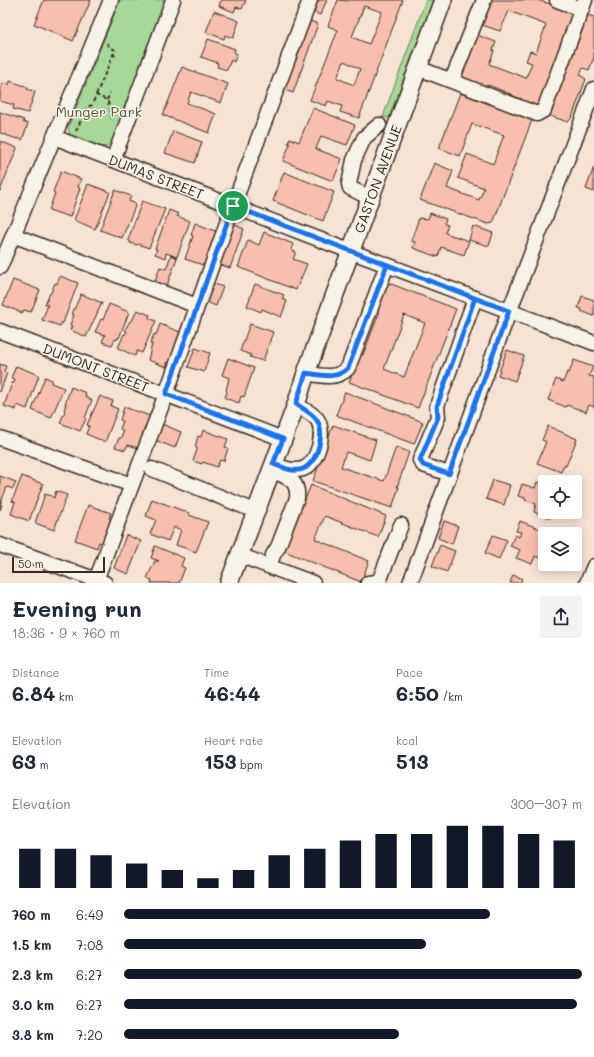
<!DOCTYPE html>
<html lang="en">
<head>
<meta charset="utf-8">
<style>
  body { margin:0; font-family:Mali,sans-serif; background:#f2f2f3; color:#1f2937; height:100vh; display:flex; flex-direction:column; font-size:15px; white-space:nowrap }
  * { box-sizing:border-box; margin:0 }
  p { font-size:13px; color:#747a83 }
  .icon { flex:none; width:22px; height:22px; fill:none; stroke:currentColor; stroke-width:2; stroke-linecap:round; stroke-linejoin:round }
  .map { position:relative; height:583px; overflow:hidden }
  .side { display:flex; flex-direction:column; background:#fff; flex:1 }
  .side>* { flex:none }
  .fabs { position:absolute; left:538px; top:475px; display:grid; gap:8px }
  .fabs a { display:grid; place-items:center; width:44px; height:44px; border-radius:4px; background:#fff; box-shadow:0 2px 10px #0003; font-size:20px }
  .scale { position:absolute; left:12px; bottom:10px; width:93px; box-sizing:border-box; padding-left:4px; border:2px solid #3b2a1e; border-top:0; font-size:11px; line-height:14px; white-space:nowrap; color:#3b2a1e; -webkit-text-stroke:3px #f7f3e8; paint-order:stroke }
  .pin { position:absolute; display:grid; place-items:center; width:34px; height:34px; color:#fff; margin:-17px; border:2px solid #fff; border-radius:50%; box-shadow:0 1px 4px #0007 }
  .round { display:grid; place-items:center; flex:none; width:42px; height:42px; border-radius:4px; background:#f2f2f3 }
  .overview { display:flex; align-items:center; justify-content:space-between; height:68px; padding:0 12px }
  h1 { font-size:22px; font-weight:800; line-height:30px }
  .figures { display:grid; grid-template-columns:repeat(3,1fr); gap:6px; height:68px; padding:4px 12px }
  .figures div { display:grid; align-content:center }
  .figures b { font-size:20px; font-weight:800 }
  .figures small { font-size:11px; font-weight:400 }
  .figures p { font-size:11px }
  .chart { height:112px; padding:8px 12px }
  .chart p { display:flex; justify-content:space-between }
  .chart svg { width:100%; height:72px; margin-top:4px; stroke:#111827; stroke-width:6 }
  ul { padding:0 12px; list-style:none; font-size:13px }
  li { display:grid; grid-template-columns:64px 48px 1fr; align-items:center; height:30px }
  li i { height:10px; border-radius:5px; background:#111827 }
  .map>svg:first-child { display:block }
  .green { fill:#a6d899; stroke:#70815c }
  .building { fill:#f7bfad; stroke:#3b2a1e; fill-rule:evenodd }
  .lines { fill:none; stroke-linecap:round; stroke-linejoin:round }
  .minor-casing { stroke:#3b2a1e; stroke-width:17 }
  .major-casing { stroke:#3b2a1e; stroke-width:20 }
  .path { stroke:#3b2a1e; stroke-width:2; stroke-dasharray:4 3; stroke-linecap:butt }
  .minor { stroke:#f7f3e8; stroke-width:14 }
  .major { stroke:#f7f3e8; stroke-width:17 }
  .route-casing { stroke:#fff; stroke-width:8 }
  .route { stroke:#1a73e8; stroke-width:5 }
  .labels { text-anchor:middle; stroke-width:3; stroke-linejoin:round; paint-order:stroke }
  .park-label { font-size:14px; fill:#56563d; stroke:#f7f3e8 }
  .street-label { font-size:14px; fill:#3b2a1e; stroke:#f7f3e8 }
</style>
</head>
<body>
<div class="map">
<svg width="594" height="583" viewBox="0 0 594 583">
  <rect width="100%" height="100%" fill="#f7e3d6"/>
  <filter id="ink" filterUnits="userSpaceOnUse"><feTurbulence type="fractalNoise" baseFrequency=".025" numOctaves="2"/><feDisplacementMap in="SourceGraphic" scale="8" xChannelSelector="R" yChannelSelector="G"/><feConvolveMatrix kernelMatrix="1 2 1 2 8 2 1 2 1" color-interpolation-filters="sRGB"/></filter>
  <g filter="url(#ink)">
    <path class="green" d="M120 0H166L120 123C117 130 114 141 108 146 103 149 78 141 72 137 69 135 69 131 68 128Z
      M426 0H433L389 118H386L383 117 384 114Z"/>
    <path class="building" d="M44 0H91L73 41 34 24Z
      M221 0H246L242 9 236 7 234 12 219 6Z
      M318 0H327L320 15 313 12Z
      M338 0 348 1 349 0H403L359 118 340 112 342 106 328 101 326 106 310 100 338 30 328 26ZM364 6 382 12 369 44 352 37ZM344 61 360 69 354 85 337 78Z
      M491 0H537L577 12 540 108 521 101 522 99 513 96V95L488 85V87L480 84V85L461 78 477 35 496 42 493 50 494 51 489 64 526 78 532 63 526 61 530 51 536 53 546 25 509 11 500 31 482 25Z
      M214 11 239 21 233 38 225 35 224 39 206 32Z
      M588 15 594 17V57L589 70 583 68 580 75 586 79 572 117 568 122 550 116Z
      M308 20 318 24 293 93 282 89Z
      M208 39 235 49 234 52 237 54 234 62 231 60 227 70 217 67 218 63 201 57Z
      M182 67 228 84 221 103 191 92 187 103 216 114 209 133 163 115Z
      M10 81 28 87 27 89 35 92 28 113 13 109 14 105 0 101V91L3 83 9 85Z
      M460 93 532 120 493 223 488 224 420 200 434 163 453 171 447 188 479 200 484 188 458 178 467 154 493 164 504 135 472 124 460 156 439 148Z
      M313 108 355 125 347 145 321 136 316 149 342 159 333 181 283 161 290 144 288 143 290 138 299 142Z
      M0 112 24 120 23 122 28 124 22 140 17 138V139L0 133Z
      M173 131 202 142 195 163 165 153Z
      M0 141 17 148 0 191Z
      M594 167V192L586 189Z
      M61 171 81 179 78 187 80 188 70 217 49 210 55 193 53 192Z
      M284 172 334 192 323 221 273 201Z
      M88 184 110 192 95 229 74 220Z
      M115 190 131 196 129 201 136 204 122 238 100 230Z
      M142 201 165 209 149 248 138 244 137 245 130 243V240H128Z
      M169 210 179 214 177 216 190 221 177 257 166 253 165 258 155 254 157 249H155Z
      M430 213 446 219 444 224 448 225 445 233 469 241 464 255 441 247 438 257 413 248 415 242 411 241 419 218 428 219Z
      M195 223 220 233 206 266 185 259 193 236 191 235Z
      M233 224 244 229 230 268 218 264Z
      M473 226 493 233 489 246 469 240Z
      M264 232 293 244 291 250 296 252 293 259 307 264 296 290 238 267 248 240 259 245Z
      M171 255 177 258 166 288 154 284 160 267 166 269Z
      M60 276 78 283 63 323 62 322 60 326 42 320 48 305 45 304 50 293H51L55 283 57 284Z
      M13 280 40 290 31 312 24 310 22 313 3 305Z
      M209 282 223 287 216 306 202 300Z
      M386 282 456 309 418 408 349 382 360 354 363 355 379 313 375 311ZM404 315 425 323 404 377 384 369Z
      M255 284 284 295 282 299 287 301 281 317 262 309 261 312 247 306Z
      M81 294 102 303 86 337 70 330 72 326 70 325 74 315 72 314Z
      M582 296 594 300V316L581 311 582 309 578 308Z
      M109 304 129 312 119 338 118 337 117 340 115 339 112 345 102 342 105 335 95 332 101 319 103 320Z
      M137 310 150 315 149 318 156 321 142 353 137 351 135 356 118 348 124 334 125 335 127 331 125 330 130 321H132Z
      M160 324 180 332 170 361H168L166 367 148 360 152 344H150L154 334 156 335Z
      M250 324 273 332 263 361 250 357 251 355 240 351Z
      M195 348 210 353 204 372 188 367Z
      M507 350 524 356 515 381 498 375Z
      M228 358 254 368 244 397 241 396 239 403 225 398 227 391 226 390 229 378 222 375Z
      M574 360 593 367 589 376 594 377V407L589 405 586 412 567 405 566 407 548 400 556 379 563 382 567 372 569 373Z
      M0 364 6 366 4 372 7 373 0 392Z
      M16 366 39 375 27 409 17 405 16 410 4 406 12 383H14L15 379 11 378Z
      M45 377 52 380 51 383 64 388 51 418 32 410Z
      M71 387 86 393 85 397 92 400 85 418 86 419 80 431 60 423 65 411 64 410 66 404H65Z
      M345 392 423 422 414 444 336 415Z
      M100 396 113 401 111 406 118 409 105 442 86 434 89 426 87 425Z
      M124 407 150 416 138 448 128 445 125 450 115 447 119 438H121L123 431 120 429 123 421 120 420Z
      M162 424 181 432 175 448 155 440Z
      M333 425 376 440 370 460 346 452 341 467 384 481 396 447 409 452 397 487H399L392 508 313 481Z
      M548 426 577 439 566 466 564 465 561 472 537 463 546 442 542 440Z
      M203 430 228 439 225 447 228 448 224 461 220 460 217 467 203 462 202 464 193 461 197 450V448L195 447 198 436 201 437Z
      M0 476 16 482 13 489 7 487 0 505H2L0 510Z
      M22 476 43 484 29 521 11 514 15 502 12 501Z
      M493 480 510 485 504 505 486 499Z
      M542 480 547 482H545V512H554L552 513 551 518 534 512 536 504 525 500V498L518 496 522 484 535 488 537 482 541 483Z
      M311 485 386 516 378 537 325 516 315 539 369 561 361 582 284 551Z
      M56 491 67 495 54 530 35 523 45 494 52 496V497L54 498Z
      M152 499 189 513V515L208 522 196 552 176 545 181 530 174 527 168 541 150 534 156 520 146 516Z
      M88 505 111 513 109 518 111 519 102 543 99 542 97 548 75 540Z
      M444 521 458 526 452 544 438 538Z
      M520 521 548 532V534H545V541L539 558 535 556 532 564 516 558 520 550 510 546 515 535 519 537 521 532 516 531Z
      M126 535 141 541 128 574 114 568Z
      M493 535 507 540 499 559 485 553Z
      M440 545 455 551 447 572 432 566Z
      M155 546 184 558 181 566 185 568 179 583H151L152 580 147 578 155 561H159L151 558Z
      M513 575 522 579 520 583H510Z"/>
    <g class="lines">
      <g class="minor-casing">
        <path id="minor" d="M557 0 581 9
          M418 68 537 114 544 110 585 0
          M452 80 484 0
          M54 137 339 247 594 343
          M113 160 173 0
          M370 198 350 188 349 184 354 160 364 138 379 125
          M13 235 197 306
          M0 267 111 0
          M0 331 283 439
          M306 373C321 376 337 380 348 368L387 265
          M0 438 132 485
          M276 465C284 468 293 472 303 469 318 463 326 432 317 419 312 413 303 409 296 405
          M152 469 255 511
          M449 474 423 465 420 460 438 417 437 406 475 298
          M0 545 105 583
          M239 555 313 583
          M270 566 273 555 278 547 297 498C299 479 286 477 271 470
          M95 583 166 394 233 206 310 0
          M368 583 376 582 380 579 401 525
          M410 583 506 320 594 89
          M587 583 594 566"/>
      </g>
      <g class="major-casing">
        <path id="major" d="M229 583 296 405 306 373 443 0"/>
      </g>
      <path class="path" d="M107 43 109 46 115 50 113 55
        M96 95 113 55 118 56
        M107 100 110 93
        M76 131 87 107 92 105 96 95 107 100 112 113 111 117 113 121"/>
      <use href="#minor" class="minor"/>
      <use href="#major" class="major"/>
    </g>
  </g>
  <g class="lines" filter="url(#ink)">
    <g class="route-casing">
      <path id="route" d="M233 206 166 394 283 439 273 464C282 467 293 473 303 469 318 462 326 432 316 419 312 413 303 409 296 404L306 373C321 375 336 380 348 368L387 265 475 298 437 406 438 417 420 460 423 465 449 474 509 311 233 206"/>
    </g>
    <use href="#route" class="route"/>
  </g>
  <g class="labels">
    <g class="park-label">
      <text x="99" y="117">Munger Park</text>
    </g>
    <g class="street-label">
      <text transform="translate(156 177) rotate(21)" y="5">DUMAS STREET</text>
      <text transform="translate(378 179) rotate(-70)" y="5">GASTON AVENUE</text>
      <text transform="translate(96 368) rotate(21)" y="5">DUMONT STREET</text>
    </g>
  </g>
</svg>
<div class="fabs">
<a><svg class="icon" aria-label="locate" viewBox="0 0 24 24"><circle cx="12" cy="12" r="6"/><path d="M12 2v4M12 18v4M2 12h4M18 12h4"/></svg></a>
<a><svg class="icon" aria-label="layers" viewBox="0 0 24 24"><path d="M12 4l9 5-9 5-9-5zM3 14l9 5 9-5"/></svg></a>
</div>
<div class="scale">50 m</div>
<div class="pin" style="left:233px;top:206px;background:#1e9e55"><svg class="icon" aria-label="arrive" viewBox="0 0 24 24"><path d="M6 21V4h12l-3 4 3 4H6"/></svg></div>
</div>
<section class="side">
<div class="overview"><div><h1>Evening run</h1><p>18:36 · 9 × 760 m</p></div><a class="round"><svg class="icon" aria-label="share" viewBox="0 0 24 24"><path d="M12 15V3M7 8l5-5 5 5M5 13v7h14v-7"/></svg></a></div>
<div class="figures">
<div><p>Distance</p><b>6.84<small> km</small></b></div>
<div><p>Time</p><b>46:44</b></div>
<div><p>Pace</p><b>6:50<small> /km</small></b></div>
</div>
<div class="figures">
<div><p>Elevation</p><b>63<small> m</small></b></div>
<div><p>Heart rate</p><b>153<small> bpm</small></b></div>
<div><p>kcal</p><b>513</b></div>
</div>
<div class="chart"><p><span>Elevation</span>300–307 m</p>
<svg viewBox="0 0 160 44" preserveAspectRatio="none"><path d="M5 44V20M15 44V20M25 44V24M35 44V29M45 44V33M55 44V38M65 44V33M75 44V24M85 44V20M95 44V15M105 44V11M115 44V11M125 44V6M135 44V6M145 44V11M155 44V15"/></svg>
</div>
<ul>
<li><b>760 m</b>6:49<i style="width:80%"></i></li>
<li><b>1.5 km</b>7:08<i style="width:66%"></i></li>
<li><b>2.3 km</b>6:27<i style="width:100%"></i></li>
<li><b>3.0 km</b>6:27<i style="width:99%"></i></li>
<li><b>3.8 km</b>7:20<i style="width:60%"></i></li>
</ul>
</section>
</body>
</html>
